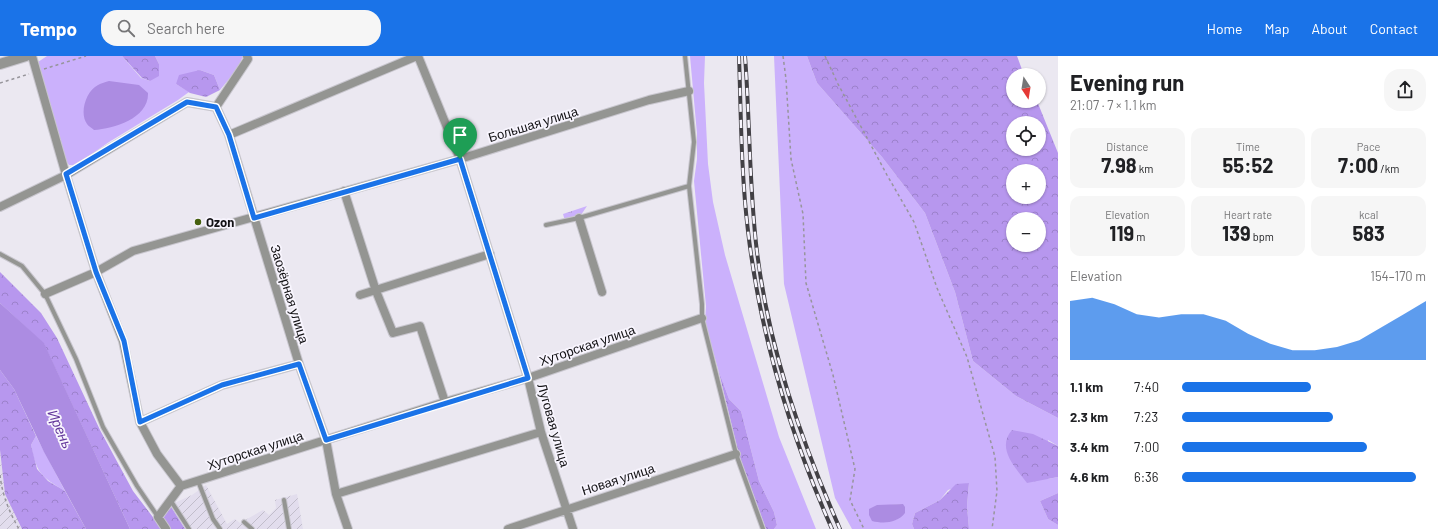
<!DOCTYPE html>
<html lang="en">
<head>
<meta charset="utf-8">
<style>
  body { margin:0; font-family:Barlow,sans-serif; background:#f6f6f6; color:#202124; height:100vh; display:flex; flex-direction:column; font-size:15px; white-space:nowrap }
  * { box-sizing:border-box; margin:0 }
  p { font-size:13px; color:#757577 }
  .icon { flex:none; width:22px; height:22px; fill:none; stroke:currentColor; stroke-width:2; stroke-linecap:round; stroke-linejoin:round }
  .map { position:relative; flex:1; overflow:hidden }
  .panel { display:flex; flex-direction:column; background:#fff; width:380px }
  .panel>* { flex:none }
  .needle { width:26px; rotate:168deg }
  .controls { position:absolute; left:1006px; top:12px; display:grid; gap:8px }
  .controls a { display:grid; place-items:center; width:40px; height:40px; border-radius:50%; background:#fff; box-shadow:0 1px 3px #0004; font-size:20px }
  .pin { position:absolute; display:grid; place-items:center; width:34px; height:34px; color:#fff; margin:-41px -17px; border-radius:50% 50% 50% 0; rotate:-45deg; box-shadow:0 0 4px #0007 }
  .pin .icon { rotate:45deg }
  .round { display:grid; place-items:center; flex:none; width:42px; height:42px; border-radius:16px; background:#f6f6f6 }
  .head { display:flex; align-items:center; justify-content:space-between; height:68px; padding:0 12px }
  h1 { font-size:22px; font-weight:700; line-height:30px }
  .figures { display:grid; grid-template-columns:repeat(3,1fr); gap:6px; height:68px; padding:4px 12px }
  .figures div { display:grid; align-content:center; border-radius:10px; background:#f6f6f6; text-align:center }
  .figures b { font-size:20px; font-weight:700 }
  .figures small { font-size:11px; font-weight:400 }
  .figures p { font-size:11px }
  .chart { height:112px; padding:8px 12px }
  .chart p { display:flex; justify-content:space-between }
  .chart svg { width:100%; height:72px; margin-top:4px; fill:#1a73e8; opacity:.7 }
  ul { padding:0 12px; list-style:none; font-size:13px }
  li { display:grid; grid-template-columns:64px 48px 1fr; align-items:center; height:30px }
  li i { height:10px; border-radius:5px; background:#1a73e8 }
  header { display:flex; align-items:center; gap:24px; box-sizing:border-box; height:56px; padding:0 20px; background:#1a73e8; color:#fff }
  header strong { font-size:19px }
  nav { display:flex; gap:22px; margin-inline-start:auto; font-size:14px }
  .search { width:280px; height:36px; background:#f6f6f6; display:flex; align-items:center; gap:10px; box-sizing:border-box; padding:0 14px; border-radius:16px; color:#757577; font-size:15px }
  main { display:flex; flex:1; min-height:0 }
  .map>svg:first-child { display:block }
  .industrial { fill:url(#industrial-furrows) }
  .grass { fill:#cbb1fc; fill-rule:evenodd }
  .forest { fill:url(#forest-crowns); fill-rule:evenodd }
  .park { fill:url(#park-tufts) }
  .water { fill:#ac8ce2 }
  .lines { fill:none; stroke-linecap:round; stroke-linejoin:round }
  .service-casing { stroke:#c8c6ce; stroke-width:6 }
  .minor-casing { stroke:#c8c6ce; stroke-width:10 }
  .tertiary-casing { stroke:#c8c6ce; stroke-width:12 }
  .path { stroke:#97959b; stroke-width:1.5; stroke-dasharray:3 3; stroke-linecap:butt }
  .service { stroke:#949592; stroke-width:4 }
  .minor { stroke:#949592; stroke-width:8 }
  .tertiary { stroke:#949592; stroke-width:10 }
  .rail-casing { stroke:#424045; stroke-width:4 }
  .rail { stroke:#f8f5fe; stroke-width:2.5; stroke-dasharray:8; stroke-linecap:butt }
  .route-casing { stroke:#fff; stroke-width:8 }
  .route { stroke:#1a73e8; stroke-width:5 }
  .poi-dot { fill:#46600f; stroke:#f8f5fe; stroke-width:1.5 }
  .labels { text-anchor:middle; stroke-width:3.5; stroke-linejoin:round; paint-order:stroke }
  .street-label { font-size:13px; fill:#121114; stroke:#f8f5fe }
  .poi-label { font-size:13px; font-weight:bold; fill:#121114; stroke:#f8f5fe; text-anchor:start }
  .water-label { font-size:14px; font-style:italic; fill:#62369a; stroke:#f8f5fe }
</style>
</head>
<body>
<header>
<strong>Tempo</strong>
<div class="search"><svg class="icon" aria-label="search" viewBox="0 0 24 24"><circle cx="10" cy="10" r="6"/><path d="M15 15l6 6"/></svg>Search here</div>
<nav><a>Home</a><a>Map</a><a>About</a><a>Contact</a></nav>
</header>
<main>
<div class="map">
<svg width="1058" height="473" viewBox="0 0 1058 473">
  <defs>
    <pattern id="industrial-furrows" width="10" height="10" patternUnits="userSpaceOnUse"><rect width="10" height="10" fill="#e2dded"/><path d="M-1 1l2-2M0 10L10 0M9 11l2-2" fill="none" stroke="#c1bdca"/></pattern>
    <pattern id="forest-crowns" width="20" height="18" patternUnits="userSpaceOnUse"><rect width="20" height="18" fill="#b797ee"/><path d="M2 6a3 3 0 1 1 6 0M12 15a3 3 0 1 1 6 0" fill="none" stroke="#9c81cb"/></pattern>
    <pattern id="park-tufts" width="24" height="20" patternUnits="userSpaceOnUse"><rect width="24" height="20" fill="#cbb1fc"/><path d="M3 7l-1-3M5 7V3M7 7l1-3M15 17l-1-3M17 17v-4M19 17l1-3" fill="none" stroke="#ad97d7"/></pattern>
  </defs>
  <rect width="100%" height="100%" fill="#ebe8f1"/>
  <path class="industrial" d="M0 394 5 438 22 473H0Z
    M206 429 227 468 235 463 240 467 263 454 269 459 276 452 275 444 297 438 303 473H185L170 449 192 439Z"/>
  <path class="grass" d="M47 0H122L141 22 150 25 159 8 155 0H243L238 12 220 34 214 19 200 14 176 28 189 36 178 44 109 86 76 109H69L64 102 38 6Z
    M690 0H705L704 27 708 108 713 146 725 199 779 381 816 473H774L777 469 774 456 759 425 741 355 729 343 718 313 705 267 706 250 694 125 697 103V78Z
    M774 0H807L817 27 882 101 925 157 955 236 973 305 1016 340 1058 362V390L1048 384V423L1058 421V437L1040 445 1048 463 1058 469V473H969L967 450 969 427 948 434 940 444 915 457 912 468 914 473H852L835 442 784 228ZM902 448 896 464 891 449Z
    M36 380 65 435C41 421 36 416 31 389Z"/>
  <path class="forest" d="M122 0H155L159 8V20L150 25 142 22Z
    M807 0H1017L1024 19H1013V45H1037L1058 97V362L1016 340 973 305 955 236 925 157 882 101 817 27ZM1013 67H1039V93H1013ZM1013 115H1039V141H1013ZM1013 163H1039V189H1013Z
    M200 14 214 19 220 34 206 41 190 37 176 28 179 19Z
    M0 216 41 257 57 282 100 374 133 435 162 473H130L44 288 0 247Z
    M718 313 729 343 741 355 759 425 774 456 777 469 774 473H766L739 399Z
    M0 314 14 333 36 380 31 389 37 413 48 425 65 435 86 473H22L5 438 0 394Z
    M1012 374 1033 378 1058 390V421L1027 427C1015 411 996 392 1012 374Z
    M969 427 967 450 969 473H914L912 468 915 457 940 444 956 428Z
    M1058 437V469L1048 463 1040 445Z
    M170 449 185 473H168L162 465Z"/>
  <path class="park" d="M587 150 579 162 565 165 563 158Z"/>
  <path class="water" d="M109 25 139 29 148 37C149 62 114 73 94 74 92 72 88 70 87 68 79 57 86 35 98 29 101 27 106 26 109 25Z
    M0 247 44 287 130 473H86L44 396 14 333 0 314Z
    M903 448 905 451V457C897 467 884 468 872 465L869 459V453L877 449Z"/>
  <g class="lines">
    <g class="service-casing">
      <path id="service" d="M685 0 694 86 689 130 702 248V262L736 398 763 473
        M546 169 579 162 689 130
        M0 198 22 210 45 238 76 303 103 371 137 430 158 461
        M198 425 213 463 220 473
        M284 444 289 473
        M171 445 189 473
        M244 466 252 473"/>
    </g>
    <g class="minor-casing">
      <path id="minor" d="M32 0 66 119 96 216 123 285 140 366 157 398 181 430 158 461 166 473
        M247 0 248 3 216 51 229 79 299 308 326 384 336 438 348 473
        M418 0 460 103 528 322 541 376 573 473
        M229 79 417 0
        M344 135 376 235 393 277 420 270 445 346
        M0 151 66 119 187 46 216 51
        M579 162 602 236
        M45 238 96 216 133 195 460 103 649 44 689 35
        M360 239 490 198
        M140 366 222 329 299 308
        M181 430 445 346 528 322 702 262
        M336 438 541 376
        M508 473 736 398"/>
    </g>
    <g class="tertiary-casing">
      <path id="tertiary" d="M0 8 26 0"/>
    </g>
    <path class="path" d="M783 0 786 23 791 103 803 158 806 227 833 319 855 413 850 444 864 473
      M825 0 838 28 887 119 914 166 937 232 967 301 995 401 997 435 992 473
      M44 13 86 0
      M0 27 29 18
      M0 419C2 438 9 456 19 473"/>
    <use href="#service" class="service"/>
    <use href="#minor" class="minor"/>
    <use href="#tertiary" class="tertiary"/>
    <g class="rail-casing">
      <path id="rail" d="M739 0C741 58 741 117 748 175 760 278 790 378 832 473
        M745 0C750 65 749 131 757 196 769 293 801 384 840 473"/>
    </g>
    <use href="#rail" class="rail"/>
  </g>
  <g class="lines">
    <g class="route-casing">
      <path id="route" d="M187 46 216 51 229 79 254 162 460 103 528 322 326 384 299 308 222 329 140 366 124 285 96 216 66 118Z"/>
    </g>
    <use href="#route" class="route"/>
  </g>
  <circle class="poi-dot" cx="198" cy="166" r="4"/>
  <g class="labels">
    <g class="street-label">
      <text transform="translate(533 68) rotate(-17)" y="5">Большая улица</text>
      <text transform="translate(290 238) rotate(73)" y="5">Заозёрная улица</text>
      <text transform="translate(587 289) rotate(-19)" y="5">Хуторская улица</text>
      <text transform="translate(554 369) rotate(74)" y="5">Луговая улица</text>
      <text transform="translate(255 394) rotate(-18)" y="5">Хуторская улица</text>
      <text transform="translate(618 423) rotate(-18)" y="5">Новая улица</text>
    </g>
    <g class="poi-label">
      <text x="206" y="171">Ozon</text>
    </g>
    <g class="water-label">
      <text transform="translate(60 373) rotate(66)" y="5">Ирень</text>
    </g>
  </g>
</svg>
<div class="controls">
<a><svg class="needle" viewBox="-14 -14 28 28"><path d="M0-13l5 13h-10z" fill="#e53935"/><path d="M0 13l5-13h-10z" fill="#757577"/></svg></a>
<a><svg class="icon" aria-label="locate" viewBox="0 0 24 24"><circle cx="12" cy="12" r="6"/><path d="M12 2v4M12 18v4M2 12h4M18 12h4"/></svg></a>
<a>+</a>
<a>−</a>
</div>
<div class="pin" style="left:460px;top:103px;background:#1e9e55"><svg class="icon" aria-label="arrive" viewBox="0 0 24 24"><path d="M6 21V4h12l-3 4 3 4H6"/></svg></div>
</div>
<section class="panel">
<div class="head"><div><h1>Evening run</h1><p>21:07 · 7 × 1.1 km</p></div><a class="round"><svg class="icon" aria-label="share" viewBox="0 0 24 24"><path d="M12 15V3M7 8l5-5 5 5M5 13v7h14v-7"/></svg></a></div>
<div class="figures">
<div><p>Distance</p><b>7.98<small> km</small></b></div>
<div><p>Time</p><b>55:52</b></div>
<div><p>Pace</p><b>7:00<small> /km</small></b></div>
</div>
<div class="figures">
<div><p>Elevation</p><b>119<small> m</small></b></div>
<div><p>Heart rate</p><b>139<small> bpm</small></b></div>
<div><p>kcal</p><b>583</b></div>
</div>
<div class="chart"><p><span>Elevation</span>154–170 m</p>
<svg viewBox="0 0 160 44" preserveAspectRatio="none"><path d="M0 44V8L10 6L20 10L30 16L40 18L50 16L60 16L70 20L80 28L90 34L100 38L110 38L120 36L130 32L140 24L150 16L160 8V44z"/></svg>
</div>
<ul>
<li><b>1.1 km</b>7:40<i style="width:53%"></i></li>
<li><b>2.3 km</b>7:23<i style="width:62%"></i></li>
<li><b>3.4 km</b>7:00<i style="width:76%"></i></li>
<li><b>4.6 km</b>6:36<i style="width:96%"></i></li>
</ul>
</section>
</main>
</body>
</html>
